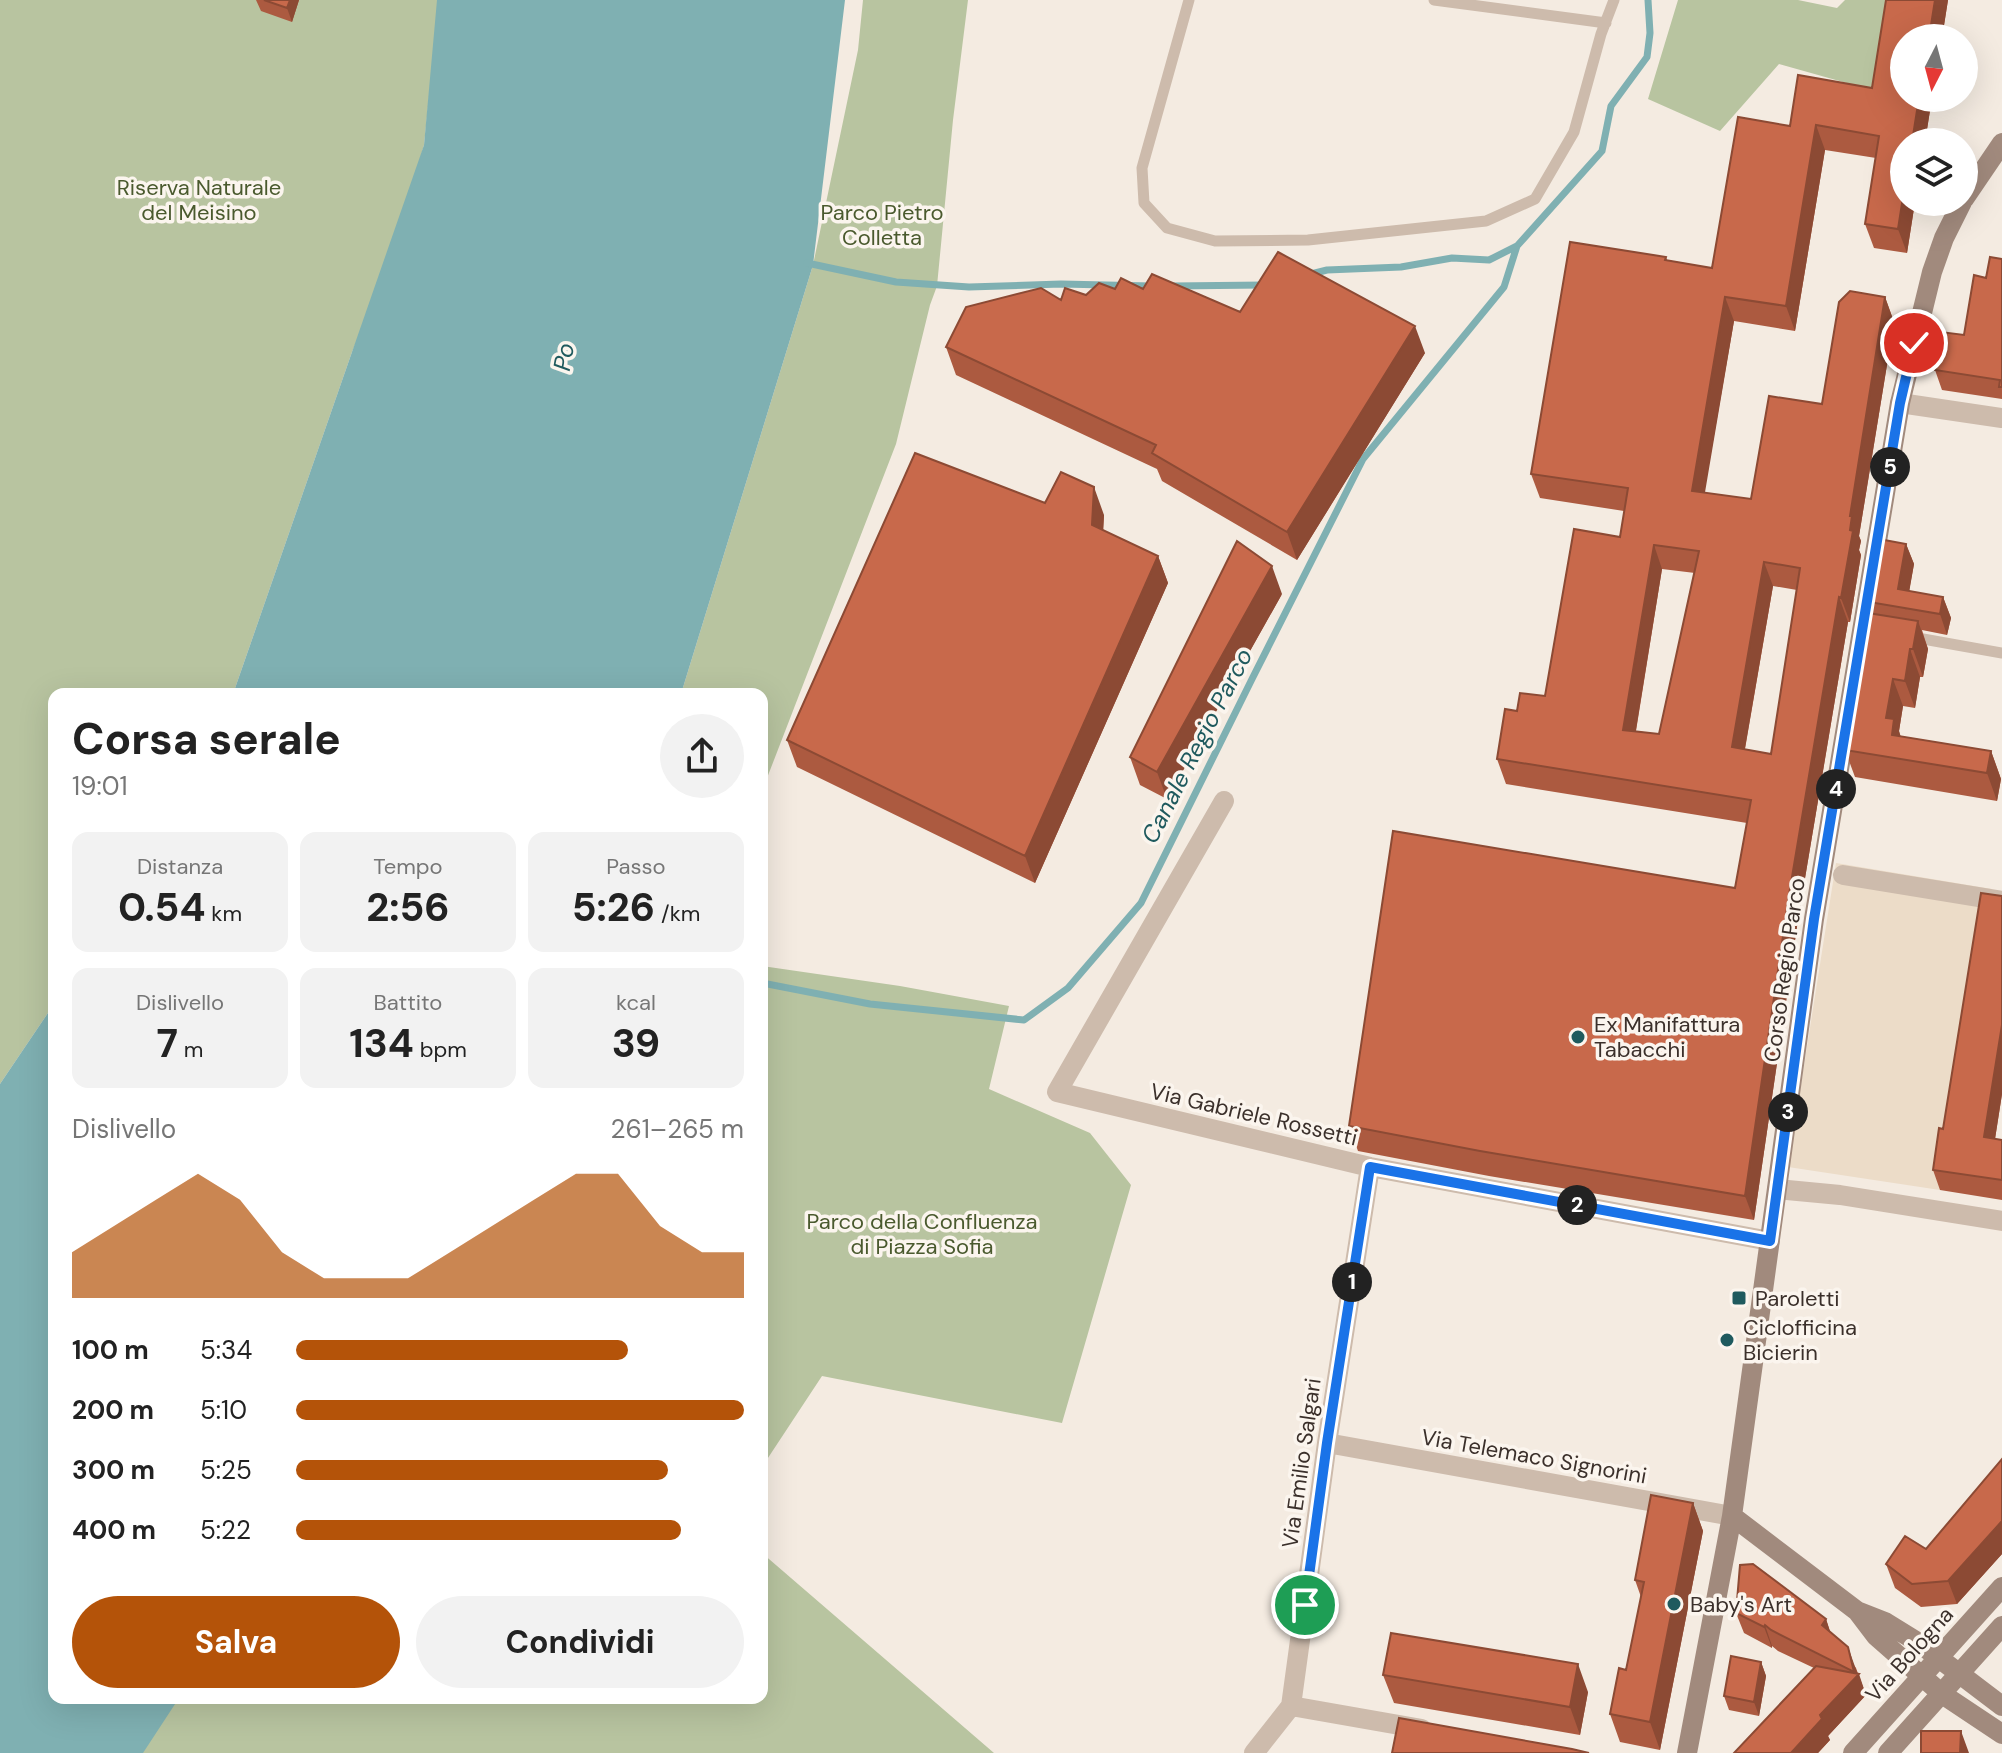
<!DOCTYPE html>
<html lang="it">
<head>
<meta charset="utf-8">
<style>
  body { margin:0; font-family:"DM Sans",sans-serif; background:#f2f2f2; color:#222; height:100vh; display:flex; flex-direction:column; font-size:30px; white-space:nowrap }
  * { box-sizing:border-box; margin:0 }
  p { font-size:26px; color:#767676 }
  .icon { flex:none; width:44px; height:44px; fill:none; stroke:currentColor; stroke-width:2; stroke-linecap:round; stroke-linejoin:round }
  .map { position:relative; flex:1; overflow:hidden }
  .drawer { position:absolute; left:48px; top:688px; width:720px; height:1016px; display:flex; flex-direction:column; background:#fff; border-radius:16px; box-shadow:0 8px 32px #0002 }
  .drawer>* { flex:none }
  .needle { width:52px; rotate:186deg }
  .buttons { position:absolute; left:1890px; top:24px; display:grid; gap:16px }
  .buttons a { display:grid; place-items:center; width:88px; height:88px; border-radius:50%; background:#fff; box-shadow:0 8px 32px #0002; font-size:40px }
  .pin { position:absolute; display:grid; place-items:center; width:68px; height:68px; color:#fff; margin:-34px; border:4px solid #fff; border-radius:50%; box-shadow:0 2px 8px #0007 }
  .km { position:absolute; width:40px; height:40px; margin:-20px; border-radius:50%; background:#222; color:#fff; font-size:22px; line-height:40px; text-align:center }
  .round { display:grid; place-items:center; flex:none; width:84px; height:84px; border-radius:42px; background:#f2f2f2 }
  .overview { display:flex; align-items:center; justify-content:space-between; height:136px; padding:0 24px }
  h1 { font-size:44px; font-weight:700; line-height:60px }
  .metrics { display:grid; grid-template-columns:repeat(3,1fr); gap:12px; height:136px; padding:8px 24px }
  .metrics div { display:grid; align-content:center; border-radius:16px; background:#f2f2f2; text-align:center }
  .metrics b { font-size:40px; font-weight:700 }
  .metrics small { font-size:22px; font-weight:400 }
  .metrics p { font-size:22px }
  .chart { height:224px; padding:16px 24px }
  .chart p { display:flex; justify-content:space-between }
  .chart svg { width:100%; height:144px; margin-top:8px; fill:#b45309; opacity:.7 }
  .button { display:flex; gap:16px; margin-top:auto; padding:16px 24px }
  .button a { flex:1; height:92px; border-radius:48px; background:#b45309; color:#fff; font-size:32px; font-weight:700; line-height:92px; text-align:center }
  .button a+a { background:#f2f2f2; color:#222 }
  ul { padding:0 24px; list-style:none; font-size:26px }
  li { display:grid; grid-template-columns:128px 96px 1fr; align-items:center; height:60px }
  li i { height:20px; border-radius:10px; background:#b45309 }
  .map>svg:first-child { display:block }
  .green { fill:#b8c4a0 }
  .plaza { fill:#ecdcc8 }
  .water { fill:#7fb0b2 }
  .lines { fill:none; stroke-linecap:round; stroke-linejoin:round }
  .stream { stroke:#7fb0b2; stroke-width:7 }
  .lane { stroke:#cdbbac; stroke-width:11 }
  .street { stroke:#cdbbac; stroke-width:20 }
  .secondary { stroke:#a18a7d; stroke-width:20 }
  .wall { fill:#ac5a40; fill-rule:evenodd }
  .shaded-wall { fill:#8c4a34 }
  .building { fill:#c8694b; stroke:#8c4a34; stroke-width:2; fill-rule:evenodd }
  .route-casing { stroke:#fff; stroke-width:16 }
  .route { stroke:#1a73e8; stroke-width:10 }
  .poi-dot { fill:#1f5a5e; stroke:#fbf5ee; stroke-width:3 }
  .labels { text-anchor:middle; stroke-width:7; stroke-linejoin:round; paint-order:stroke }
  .park-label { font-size:22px; fill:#4a5a2e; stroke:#fbf5ee }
  .street-label { font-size:22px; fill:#3b302b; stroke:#fbf5ee }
  .poi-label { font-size:22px; fill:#3b302b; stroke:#fbf5ee; text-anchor:start }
  .water-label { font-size:24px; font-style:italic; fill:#1f5a5e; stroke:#fbf5ee }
</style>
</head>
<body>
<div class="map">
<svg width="2002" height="1753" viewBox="0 0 2002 1753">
  <rect width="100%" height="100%" fill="#f4ebe1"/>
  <path class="green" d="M0 0H439L424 145 392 256 352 352 233 694H54V1004L0 1084Z
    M863 0H968L953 120 937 286 930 305 896 444 762 791V694H681L813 265 858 50Z
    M1678 0H1798L1837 8 1845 0H1894L1875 91 1779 64 1720 131 1648 99Z
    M762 966 900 986 1009 1006 989 1089 1090 1133 1131 1185 1062 1423 822 1376 762 1467Z
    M762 1553 994 1753H141L176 1698H762Z"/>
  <path class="plaza" d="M1836 863 1992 889 1951 1150H1947L1940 1190 1788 1167Z"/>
  <path class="water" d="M437 0H845L813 265 681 694H233L424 145Z
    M54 1004V1698H179L143 1753H0V1084Z"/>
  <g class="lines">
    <path class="stream" d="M807 263 896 282 969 287 1061 284 1152 286
      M1311 274 1327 270 1401 267 1452 258 1489 260 1517 246 1602 151 1611 106 1647 57 1650 33 1648 0
      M1172 286 1264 285
      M762 983 870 1004 1024 1020 1068 988 1141 903 1252 679 1363 459 1504 287 1517 246"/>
    <path class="lane" d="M1189 0 1142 168 1144 203 1167 228 1215 241 1308 240 1486 221 1535 199 1574 132 1601 34 1614 0
      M1434 0 1606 23
      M1912 637 2002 653"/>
    <path class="street" d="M1900 403 2002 418
      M1224 801 1057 1092 1370 1167 1770 1241
      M1843 875 2002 901
      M1777 1189 1840 1195 2002 1221
      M1327 1443 1732 1516
      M1291 1706 1422 1729
      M1254 1753 1291 1706 1327 1443 1370 1167"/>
    <path class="secondary" d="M1964 199 2002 143
      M1732 1516 1857 1611 1876 1636 1942 1694 2002 1734
      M1857 1611 1885 1622 1919 1643 2002 1706
      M1687 1753 1732 1516 1814 919 1900 403 1932 272 1944 238 1962 202
      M1853 1753 2002 1587
      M1888 1753 2002 1626"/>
  </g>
  <path class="wall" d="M256 0H299L292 22 261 11Z
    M1886 0H1948L1942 38 1904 98H1932L1925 142H1904V202H1915L1907 253 1874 248 1865 224 1876 158 1825 150 1795 331 1734 321 1704 493 1751 499 1822 404 1885 297 1894 322 1859 536 1861 541 1859 550 1861 555 1850 622H1848L1798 920 1754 1220 1489 1176 1358 1151 1349 1126 1735 888 1747 823 1506 784 1497 759 1517 711 1545 696 1620 537 1624 511 1540 498 1531 474 1666 257 1667 260 1712 268 1790 126 1872 88ZM1662 569 1695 573 1659 734 1636 731ZM1773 586 1797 590 1771 754 1745 749Z
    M2002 259V399L1942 390 1935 370 1964 335 1986 278Z
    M1115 289H1143L1425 353 1297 560 1162 481 1157 469 956 375 946 347 1061 300Z
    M1045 503 1104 515 1103 531 1158 556 1168 583 1035 883 797 767 787 740Z
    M1906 544 1914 564 1909 591 1943 597 1951 618 1947 635 1922 630 1928 649 1923 677H1920L1915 708 1903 706 1899 731 1900 736 1991 751 2001 779 1997 801 1855 777 1845 750 1873 614 1869 602Z
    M1282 594 1167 799 1140 785 1130 757Z
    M2002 896V1094L1995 1139 2002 1140V1200L1940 1190 1933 1170Z
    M2002 1459V1554L1957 1604 1921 1607 1895 1588 1886 1564 1926 1549Z
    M1693 1503 1703 1531 1660 1750 1620 1742 1610 1714 1626 1670 1641 1597 1635 1580Z
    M1736 1613 1826 1619 1830 1632 1856 1668 1866 1695 1828 1736 1830 1740 1818 1753H1734L1814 1668 1778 1651 1772 1646V1648L1744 1633Z
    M1761 1662 1766 1676 1759 1716 1729 1710 1724 1696Z
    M1383 1675 1588 1692 1580 1735 1394 1703Z"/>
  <path class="shaded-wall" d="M290 0H299L292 22 287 8Z
    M1935 0H1948L1942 38H1929Z
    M1919 98H1932L1925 142H1912Z
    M1816 125 1825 150 1795 331 1786 306Z
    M1904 191V202H1915L1907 253 1898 229Z
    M1725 297 1734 321 1701 516 1692 491Z
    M1885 297 1894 322 1859 536 1861 541 1859 550 1861 555 1850 622 1841 598 1850 530V516Z
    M1415 326 1425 353 1297 560 1287 532Z
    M1094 487 1104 515 1102 553 1092 525Z
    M1906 544 1914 564 1906 610 1898 589Z
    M1654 545 1662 569 1632 754 1623 730Z
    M1158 556 1168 583 1035 883 1025 856Z
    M1764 562 1773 586 1741 771 1732 747Z
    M1272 566 1282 594 1167 799 1157 772Z
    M1839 597 1848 622 1798 920 1754 1220 1745 1196 1789 895Z
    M1943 597 1951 618 1947 635 1940 614Z
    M1918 621 1928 649 1923 677 1913 649Z
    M1910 649 1920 677 1915 708 1905 681Z
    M1893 679 1903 706 1899 731 1904 747 1901 759 1886 718Z
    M1991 751 2001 779 1997 801 1987 773Z
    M2002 1025V1094L1992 1158 1984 1137Z
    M1693 1503 1703 1531 1660 1750 1650 1722Z
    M2002 1521V1554L1957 1604 1948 1581Z
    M1826 1619 1833 1640 1822 1625Z
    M1765 1625 1772 1646V1648L1764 1627Z
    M1848 1647 1858 1675 1859 1674 1866 1695 1828 1736 1830 1740 1818 1753H1791L1820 1715 1856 1677Z
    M1761 1662 1766 1676 1759 1716 1754 1702Z
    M1578 1664 1588 1692 1580 1735 1570 1707Z
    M1961 1731 1969 1753H1960Z"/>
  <path class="building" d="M264 0H290L287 8Z
    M1886 0H1935L1929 38H1904V98H1919L1912 142H1904V191L1898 229 1865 224 1879 136 1816 125 1786 306 1725 297 1692 491 1751 499 1769 396 1822 404 1839 302 1850 291 1885 297 1850 516H1852L1850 530 1853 531 1841 598 1839 597 1789 895 1745 1196 1480 1151 1349 1126 1393 831 1735 888 1751 800 1497 759 1505 709 1517 711 1520 693 1545 696 1574 529 1620 537 1628 488 1531 474 1570 242 1666 257 1665 260 1712 268 1738 117 1790 126 1798 75 1872 88ZM1654 545 1699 551 1659 734 1623 730ZM1764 562 1800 568 1771 754 1732 747Z
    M1278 252 1415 326 1287 532 1152 453 1156 445 946 347 966 307 1041 288 1061 300 1065 288 1086 295 1099 283 1115 289 1121 278 1143 289 1152 274 1240 312Z
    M1990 257 2002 259V387H1999L2000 380 1935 370 1941 332 1964 335 1974 275 1986 278Z
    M915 453 1045 503 1061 472 1094 487 1092 525 1158 556 1025 856 787 740Z
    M1879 539 1906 544 1898 589 1943 597 1940 614 1869 602Z
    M1237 541 1272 566 1157 772 1130 757Z
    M1868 613 1918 621 1913 649H1910L1905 681 1893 679 1886 718 1894 719 1892 735 1991 751 1987 773 1845 750Z
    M1981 893 2002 896V1025L1984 1137 2002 1140V1180L1933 1170 1939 1128 1943 1129Z
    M2002 1459V1521L1948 1581 1912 1584 1886 1564 1905 1536 1926 1549Z
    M1651 1495 1693 1503 1650 1722 1610 1714 1619 1668 1626 1670 1644 1582 1635 1580Z
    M1753 1564 1826 1619 1822 1625 1848 1647 1854 1672 1771 1630 1765 1625 1764 1627 1736 1613 1740 1565Z
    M1391 1633 1578 1664 1570 1707 1383 1675Z
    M1731 1656 1761 1662 1754 1702 1724 1696Z
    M1816 1666 1859 1674 1820 1715 1822 1719 1791 1753H1734Z
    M1399 1718 1572 1749 1589 1753H1392Z
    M1921 1731H1961L1960 1753H1921Z"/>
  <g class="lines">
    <g class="route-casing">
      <path id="route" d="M1305 1605 1327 1443 1370 1167 1770 1241 1814 919 1900 403 1914 343"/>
    </g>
    <use href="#route" class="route"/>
  </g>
  <g class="poi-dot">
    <circle cx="1578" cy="1037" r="8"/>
    <rect x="1731" y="1290" width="16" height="16" rx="4"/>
    <circle cx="1727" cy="1340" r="8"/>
    <circle cx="1674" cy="1604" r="8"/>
  </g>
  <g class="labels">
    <g class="park-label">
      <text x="199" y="195">Riserva Naturale<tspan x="199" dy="25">del Meisino</tspan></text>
      <text x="882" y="220">Parco Pietro<tspan x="882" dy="25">Colletta</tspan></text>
      <text x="922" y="1229">Parco della Confluenza<tspan x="922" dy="25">di Piazza Sofia</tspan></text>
    </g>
    <g class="street-label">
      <text transform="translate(1784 970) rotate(-82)" y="8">Corso Regio Parco</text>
      <text transform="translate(1254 1114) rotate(13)" y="8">Via Gabriele Rossetti</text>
      <text transform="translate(1534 1456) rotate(10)" y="8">Via Telemaco Signorini</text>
      <text transform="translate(1301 1463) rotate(-82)" y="8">Via Emilio Salgari</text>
      <text transform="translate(1909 1654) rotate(-48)" y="8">Via Bologna</text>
    </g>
    <g class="poi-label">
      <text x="1594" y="1032">Ex Manifattura<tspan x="1594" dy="25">Tabacchi</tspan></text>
      <text x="1755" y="1306">Paroletti</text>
      <text x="1743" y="1335">Ciclofficina<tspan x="1743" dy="25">Bicierin</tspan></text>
      <text x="1690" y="1612">Baby's Art</text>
    </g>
    <g class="water-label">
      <text transform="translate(564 357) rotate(-80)" y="8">Po</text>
      <text transform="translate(1197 746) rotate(-63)" y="8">Canale Regio Parco</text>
    </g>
  </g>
</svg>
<div class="buttons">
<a><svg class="needle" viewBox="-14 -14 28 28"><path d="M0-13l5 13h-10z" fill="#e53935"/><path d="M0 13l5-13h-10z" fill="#767676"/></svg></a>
<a><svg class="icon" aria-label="layers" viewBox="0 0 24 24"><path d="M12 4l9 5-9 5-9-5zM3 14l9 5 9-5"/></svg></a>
</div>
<div class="pin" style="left:1305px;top:1605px;background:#1e9e55"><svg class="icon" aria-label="arrive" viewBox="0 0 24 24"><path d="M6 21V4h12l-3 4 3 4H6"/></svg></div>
<div class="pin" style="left:1914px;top:343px;background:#d93025"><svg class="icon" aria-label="check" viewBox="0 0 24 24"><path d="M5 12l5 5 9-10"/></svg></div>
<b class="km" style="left:1352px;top:1282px">1</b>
<b class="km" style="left:1577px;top:1205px">2</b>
<b class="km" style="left:1788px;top:1112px">3</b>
<b class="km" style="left:1836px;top:789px">4</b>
<b class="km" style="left:1890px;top:467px">5</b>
<section class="drawer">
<div class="overview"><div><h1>Corsa serale</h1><p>19:01</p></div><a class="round"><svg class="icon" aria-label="share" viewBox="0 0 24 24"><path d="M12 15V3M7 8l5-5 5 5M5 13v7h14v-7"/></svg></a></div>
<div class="metrics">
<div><p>Distanza</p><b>0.54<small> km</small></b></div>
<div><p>Tempo</p><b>2:56</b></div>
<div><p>Passo</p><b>5:26<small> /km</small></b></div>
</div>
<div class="metrics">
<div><p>Dislivello</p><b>7<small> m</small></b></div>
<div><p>Battito</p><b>134<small> bpm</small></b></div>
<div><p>kcal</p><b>39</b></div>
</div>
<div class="chart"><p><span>Dislivello</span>261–265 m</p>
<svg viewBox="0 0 160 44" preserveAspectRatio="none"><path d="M0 44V30L10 22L20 14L30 6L40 14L50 30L60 38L70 38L80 38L90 30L100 22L110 14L120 6L130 6L140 22L150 30L160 30V44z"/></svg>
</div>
<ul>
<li><b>100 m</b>5:34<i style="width:74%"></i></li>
<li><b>200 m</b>5:10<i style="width:100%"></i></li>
<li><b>300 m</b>5:25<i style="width:83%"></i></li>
<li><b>400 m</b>5:22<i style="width:86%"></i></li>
</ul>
<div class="button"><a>Salva</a><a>Condividi</a></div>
</section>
</div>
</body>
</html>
